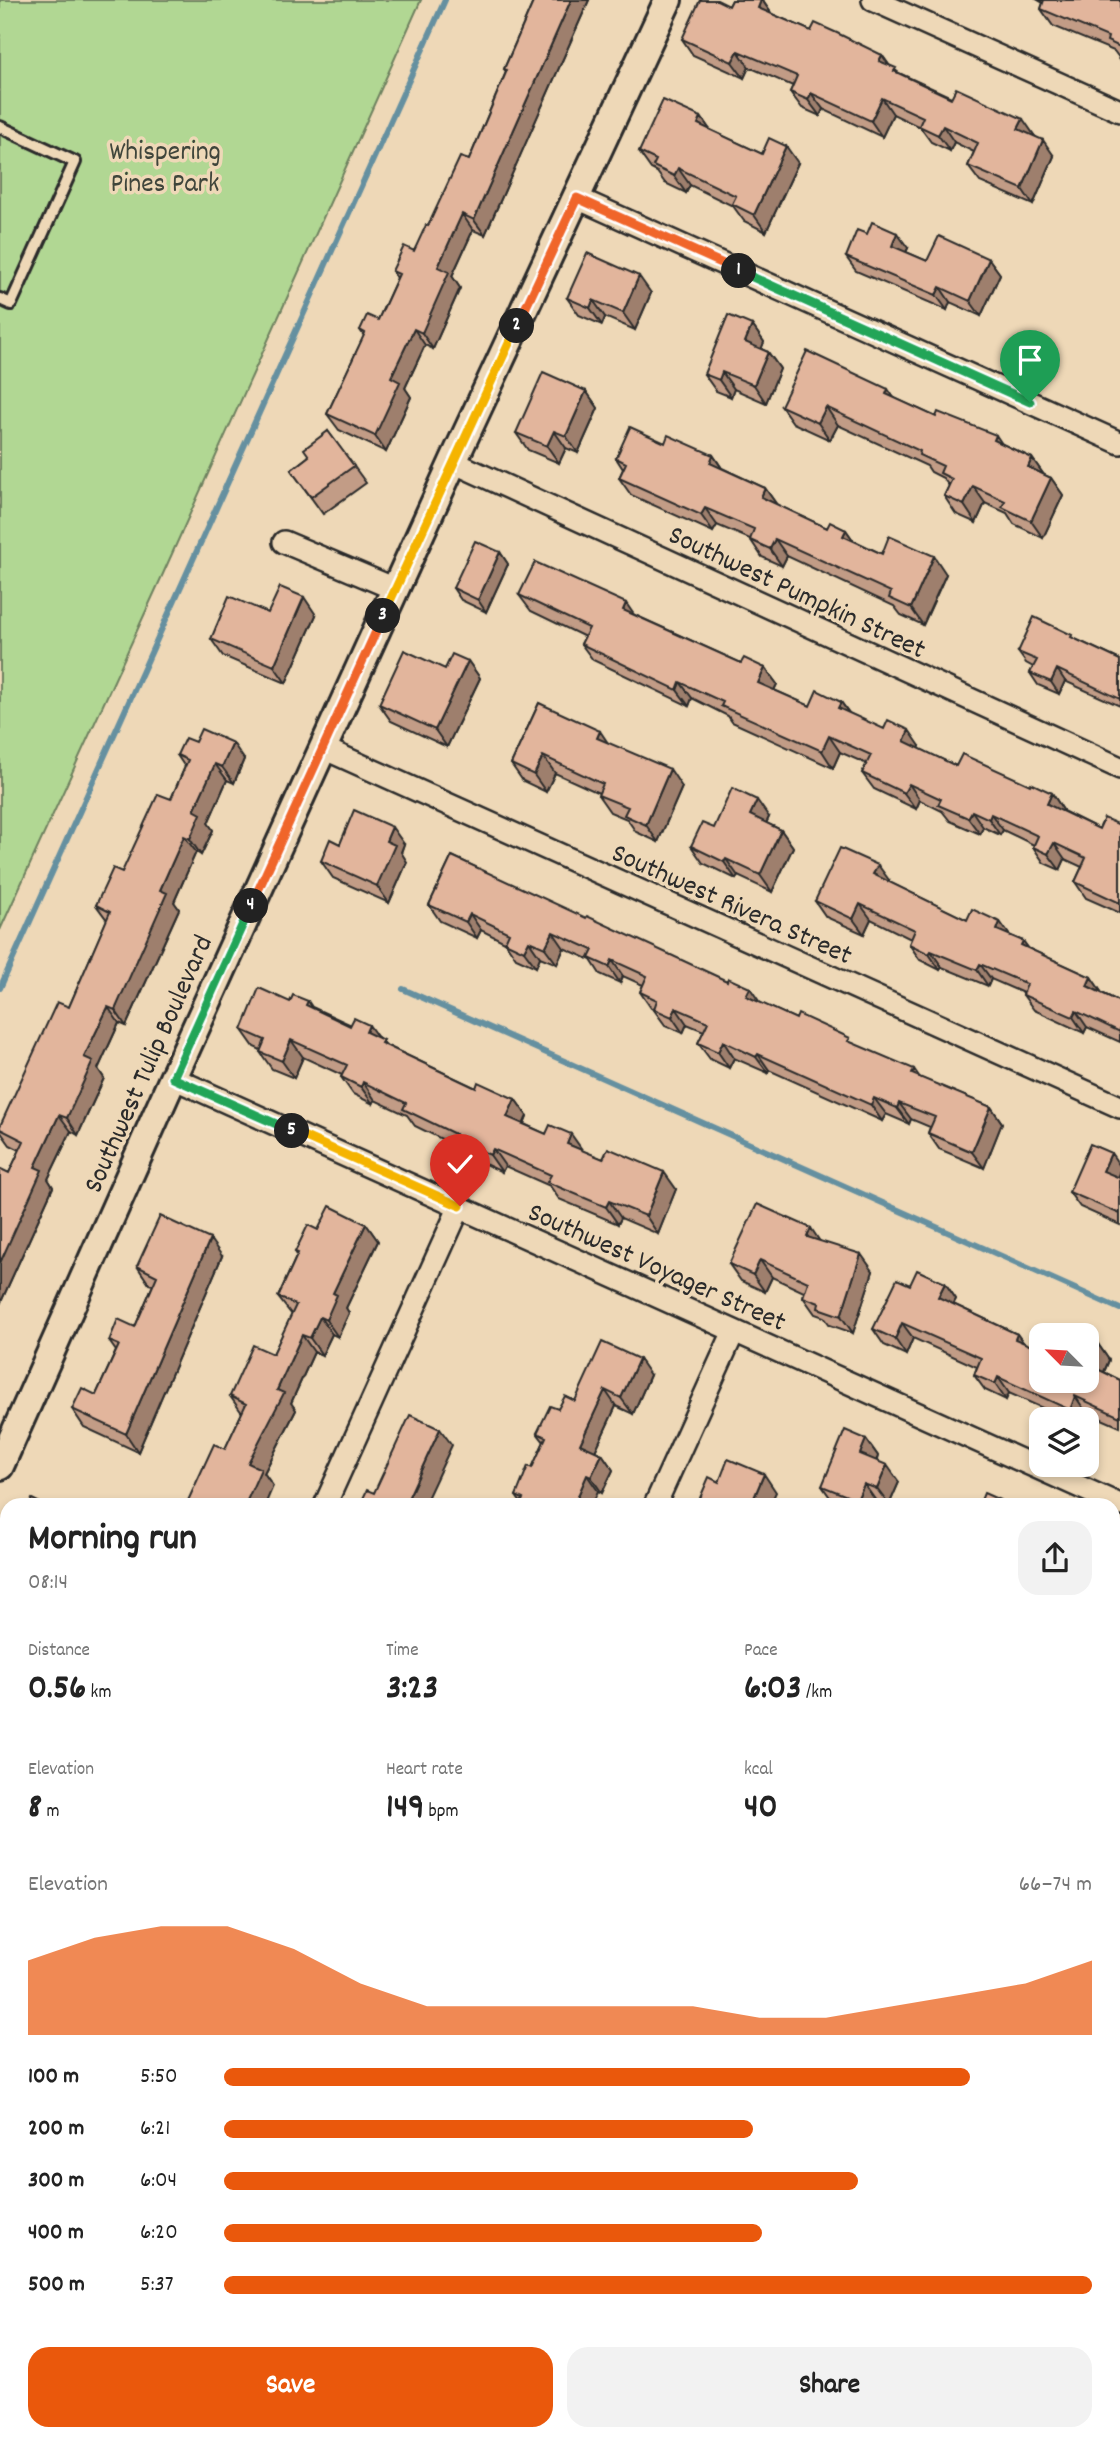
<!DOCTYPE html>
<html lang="en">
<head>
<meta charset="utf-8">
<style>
  body { margin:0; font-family:Dekko,sans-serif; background:#f2f2f2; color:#222; height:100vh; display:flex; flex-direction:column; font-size:26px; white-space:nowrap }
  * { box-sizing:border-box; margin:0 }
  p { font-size:23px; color:#767676 }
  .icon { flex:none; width:38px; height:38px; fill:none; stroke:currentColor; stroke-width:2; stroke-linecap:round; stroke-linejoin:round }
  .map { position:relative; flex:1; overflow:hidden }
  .details { position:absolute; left:0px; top:1498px; width:1120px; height:943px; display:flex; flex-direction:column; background:#fff; border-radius:21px 21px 0 0; box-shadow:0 4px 10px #0003 }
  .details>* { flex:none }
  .needle { width:46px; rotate:294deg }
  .fabs { position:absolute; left:1029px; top:1323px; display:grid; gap:14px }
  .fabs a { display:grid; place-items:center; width:70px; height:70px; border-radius:14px; background:#fff; box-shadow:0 4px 10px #0003; font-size:35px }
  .pin { position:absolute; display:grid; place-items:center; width:60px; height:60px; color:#fff; margin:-72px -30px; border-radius:50% 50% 50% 0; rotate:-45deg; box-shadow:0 0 7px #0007 }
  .pin .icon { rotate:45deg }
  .km { position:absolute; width:35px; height:35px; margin:-18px; border-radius:50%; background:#222; color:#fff; font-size:19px; line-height:35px; text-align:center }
  .round { display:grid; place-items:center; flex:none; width:74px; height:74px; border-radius:21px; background:#f2f2f2 }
  .summary { display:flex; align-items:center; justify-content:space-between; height:119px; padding:0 28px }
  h1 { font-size:38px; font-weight:800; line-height:52px }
  .stats { display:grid; grid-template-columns:repeat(3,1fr); gap:10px; height:119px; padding:7px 28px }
  .stats div { display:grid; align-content:center }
  .stats b { font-size:35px; font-weight:800 }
  .stats small { font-size:19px; font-weight:400 }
  .stats p { font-size:19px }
  .chart { height:196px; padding:14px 28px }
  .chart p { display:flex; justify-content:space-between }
  .chart svg { width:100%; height:126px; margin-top:7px; fill:#ea580c; opacity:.7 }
  .button { display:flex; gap:14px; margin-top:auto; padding:14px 28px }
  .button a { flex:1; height:80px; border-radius:21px; background:#ea580c; color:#fff; font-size:28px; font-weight:800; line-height:80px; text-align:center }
  .button a+a { background:#f2f2f2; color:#222 }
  ul { padding:0 28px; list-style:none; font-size:23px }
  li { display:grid; grid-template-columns:112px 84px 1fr; align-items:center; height:52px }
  li i { height:18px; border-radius:9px; background:#ea580c }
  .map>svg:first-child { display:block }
  .green { fill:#b1d793; stroke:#6e815f; stroke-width:2 }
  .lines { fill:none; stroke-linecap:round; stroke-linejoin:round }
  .stream { stroke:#6590a0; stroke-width:6 }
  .service-casing { stroke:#2b2b2b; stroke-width:16 }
  .minor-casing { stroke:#2b2b2b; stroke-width:26 }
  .tertiary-casing { stroke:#2b2b2b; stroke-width:32 }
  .secondary-casing { stroke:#2b2b2b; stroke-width:35 }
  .service { stroke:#eed8b7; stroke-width:10 }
  .minor { stroke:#eed8b7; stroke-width:21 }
  .tertiary { stroke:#eed8b7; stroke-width:26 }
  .secondary { stroke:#eed8b7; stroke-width:30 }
  .wall { fill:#c29c86; stroke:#2b2b2b; stroke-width:2 }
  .shaded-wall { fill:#9e7f6d; stroke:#2b2b2b; stroke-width:2 }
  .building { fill:#e2b59c; stroke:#2b2b2b; stroke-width:2 }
  .split-1-casing { stroke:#fff; stroke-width:14 }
  .split-2-casing { stroke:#fff; stroke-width:14 }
  .split-3-casing { stroke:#fff; stroke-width:14 }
  .split-4-casing { stroke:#fff; stroke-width:14 }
  .split-5-casing { stroke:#fff; stroke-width:14 }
  .split-6-casing { stroke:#fff; stroke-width:14 }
  .split-1 { stroke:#22a559; stroke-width:9 }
  .split-2 { stroke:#f0652b; stroke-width:9 }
  .split-3 { stroke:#f5b400; stroke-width:9 }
  .split-4 { stroke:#f0652b; stroke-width:9 }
  .split-5 { stroke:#22a559; stroke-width:9 }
  .split-6 { stroke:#f5b400; stroke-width:9 }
  .labels { text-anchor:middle; stroke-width:7; stroke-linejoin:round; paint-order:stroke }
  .park-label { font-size:28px; fill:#3f453b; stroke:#eed8b7 }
  .street-label { font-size:28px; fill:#2b2b2b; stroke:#eed8b7 }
</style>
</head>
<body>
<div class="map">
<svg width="1120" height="2441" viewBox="0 0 1120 2441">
  <rect width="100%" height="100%" fill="#eed8b7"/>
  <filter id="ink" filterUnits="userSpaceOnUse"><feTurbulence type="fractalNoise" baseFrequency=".0143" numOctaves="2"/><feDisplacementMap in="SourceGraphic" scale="14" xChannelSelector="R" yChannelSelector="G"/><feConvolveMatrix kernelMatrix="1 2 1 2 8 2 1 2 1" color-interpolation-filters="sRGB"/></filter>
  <g filter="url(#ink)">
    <path class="green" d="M0 0H421L162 576 0 930Z"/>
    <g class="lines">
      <path class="stream" d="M0 988 445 0
        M403 989 1120 1309
        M539 2434 554 2441"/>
      <g class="service-casing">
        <path id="service" d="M0 127 75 162 11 304 0 299"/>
      </g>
      <g class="minor-casing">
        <path id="minor" d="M873 0 1120 111
          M577 198 1120 443
          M453 462 1120 768
          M284 542 395 589
          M323 748 1120 1107
          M173 1078 1120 1505
          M325 1505 460 1206
          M655 1505 734 1331
          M1113 1832 1120 1835
          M1113 2161 1120 2164
          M0 2226 7 2211
          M985 2434 1000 2441
          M239 2441 242 2434"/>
      </g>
      <g class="tertiary-casing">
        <path id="tertiary" d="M0 1466 173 1078 453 462 668 0"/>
      </g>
      <g class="secondary-casing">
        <path id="secondary" d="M0 2389 7 2393
          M0 2434 15 2441
          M98 2434 112 2441"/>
      </g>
      <use href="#service" class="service"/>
      <use href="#minor" class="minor"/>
      <use href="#tertiary" class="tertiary"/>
      <use href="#secondary" class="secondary"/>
    </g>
    <path class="wall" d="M534 0H589L485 235 473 230 452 276 460 288 433 349 425 345 405 388 411 397 386 452 339 430 327 414 364 336 360 330 378 320 397 278 392 271 414 251 469 160 506 72 504 69Z
      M732 0H762L772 14 811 31 882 55 890 66 899 73 1034 135 1054 156 1033 205 980 182 968 166 974 152 954 142 950 151 931 142 920 127 893 114 882 137 823 109 820 116 802 108 790 92 793 86 749 67 744 78 693 55 682 39 729 6Z
      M1038 0H1120V59L1114 51 1053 26 1041 9 1043 3Z
      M701 117 710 130 762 154 798 163 766 232 744 221 733 206 690 185 686 193 665 183 657 172 651 169 639 152Z
      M908 248 906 252 927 261 989 259 1000 274 981 316 950 302 947 310 856 271 846 257Z
      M651 293 635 330 605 317 602 325 579 315 567 298Z
      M752 325 764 342 761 349 768 352 780 369 766 403 734 389 731 397 716 391 704 374Z
      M586 391 598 408 578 453 566 448 559 463 528 450 516 433Z
      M894 398 936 417 1002 444 1032 458 1044 475 1051 478 1063 495 1043 538 1014 524 1007 513 985 503 976 523 956 514 944 496 949 486 943 478 931 472 927 466 838 425 830 440 793 423 781 406Z
      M328 431 366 483 323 514 291 470 309 456Z
      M665 443 713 455 722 468 765 488 777 505 827 528 846 530 853 540 882 554 946 574 923 625 901 615 894 606 787 556 782 566 762 557 750 539 717 525 713 532 631 495 619 478 623 469 616 458Z
      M500 552 508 564 486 612 461 600 453 588Z
      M519 595 635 615 741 663 765 668 777 684 774 690 810 706 841 702 850 714 920 746 919 749 956 766 1030 785 1052 793 1063 810V811L1099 829 1120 825V913L1086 898 1075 882 1082 867 1065 859 1060 870 1044 863 1033 847 1034 845 1003 830 1000 835 983 827 980 834 950 821 942 811 920 800 916 809 874 789 862 773 867 764 840 752 833 768 732 722 728 716 692 698 689 706 593 660 581 644 585 637 531 611Z
      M268 613 316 615 286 683 223 656 211 639Z
      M1075 639 1120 660V706L1065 681 1059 694 1038 685 1030 673 1033 667 1026 663 1018 652Z
      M468 661 480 678 447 747 391 721 379 704 445 669Z
      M539 703 682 787 658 842 636 832 627 819 610 812 598 795 599 793 555 773 546 792 523 781 511 764Z
      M195 742 244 759 234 783 227 780 208 823 213 830 201 855 196 852 174 902 179 909 126 1026 119 1023 98 1069 104 1078 78 1135 71 1131 48 1179 53 1187 0 1304V1170L9 1173 20 1150 10 1145 0 1131V1126L69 1007 107 920 96 905 122 872 171 799 185 767 177 755Z
      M769 817 766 823 781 830 793 847 772 892 738 876 736 879 703 863 691 846 714 828Z
      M340 844H404L401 853 407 862 389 903 333 878 321 861Z
      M452 856 760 1003 796 1019 854 1044 920 1078 991 1107 1002 1123 984 1168 939 1149 928 1133 930 1127 911 1119 909 1124 886 1114 882 1121 769 1070 768 1073 734 1058 729 1068 710 1059 698 1043 704 1031 687 1024 683 1033 665 1025 654 1010 651 1008 640 992 643 985 623 976 620 983 600 974 591 960 564 948 557 964 540 957 536 967 516 958 505 942 481 930 477 938 440 921 429 905Z
      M889 880 888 882 967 920 1000 922 1009 935 1023 941 1029 949 1091 977 1102 993 1120 1002V1042L1087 1027 1084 1033 1034 1010 1023 995V993L991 979 988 986 942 967 940 970 920 960 909 944 911 939 871 919 864 934 826 917 815 901Z
      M308 1001 312 1007 378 1037 387 1046 476 1088 515 1099 527 1116 524 1124 583 1151 676 1189 658 1234 621 1218 618 1224 559 1199 550 1186 505 1166 502 1172 465 1155 460 1148 415 1126 407 1115 375 1100 373 1104 353 1094 341 1077 342 1075 303 1057 294 1078 272 1069 260 1052 261 1050 254 1047 242 1030 290 1002Z
      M1120 1166V1173L1118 1177 1120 1178V1225L1080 1207 1069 1192Z
      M366 1224 378 1241 346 1308 349 1313 338 1337 332 1334 322 1355 314 1352 291 1403 296 1410 264 1473 273 1486 225 1449 242 1413 230 1396 273 1354 292 1315 278 1297 297 1255 295 1252 318 1230Z
      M819 1241 873 1271 853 1333 830 1325 824 1317 815 1314 803 1297 804 1292 772 1277 765 1292 741 1281 729 1264Z
      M222 1256 138 1452 84 1427 72 1409 96 1395 116 1351 109 1341 135 1327 153 1285 149 1284 137 1266Z
      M945 1283 956 1299 953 1304 1017 1334 1023 1342 1041 1381 1098 1344 1109 1360 1104 1372 1120 1380V1427L1086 1412 1083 1419H1067L1009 1393 1006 1400 985 1390 974 1375 977 1367 913 1338 906 1355 884 1345 873 1329 910 1285Z
      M650 1375 633 1414 616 1406 595 1451 602 1454 613 1470 602 1493 598 1491 521 1503 516 1496 532 1468 544 1442 537 1433 558 1409 575 1401Z
      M866 1439 878 1456 877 1460 899 1482 889 1505 876 1501 874 1505H839L834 1503 822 1486Z
      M1120 1582V1608L1113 1597Z
      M1113 1898 1120 1901V1948L1115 1959H1113Z
      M7 1925V2047L0 2044V1927L5 1930Z
      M1113 2038 1120 2041V2110L1113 2107Z
      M1113 2217 1120 2221V2305L1113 2302Z
      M1113 2373 1120 2376V2441H1112L1097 2434H1113Z
      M736 2434H853L858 2441H741Z"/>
    <path class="shaded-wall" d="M571 0H589L485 235 474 220Z
      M761 0H762L773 16 758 8Z
      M738 51 749 67 744 78 732 62Z
      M882 55 893 71 879 61Z
      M811 93 823 109 820 116 808 100Z
      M882 98 893 114 882 137 871 121Z
      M701 117 713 134 698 124Z
      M1023 119 1034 135 1030 146 1018 129Z
      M943 126 954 142 950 151 938 135Z
      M1043 140 1054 156 1033 205 1022 189Z
      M786 146 798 163 766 232 754 215Z
      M678 168 690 185 686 193 674 176Z
      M462 214 473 230 452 276 460 288 433 349 422 333 438 267Z
      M897 233 908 248 902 260 892 246Z
      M989 259 1000 274 981 316 970 301Z
      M639 276 651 293 635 330 623 313Z
      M940 287 950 302 947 310 936 295Z
      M593 300 605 317 602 325 590 308Z
      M752 325 764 342 757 360 745 342Z
      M414 329 425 345 405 388 411 397 386 452 375 436 391 377Z
      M768 352 780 369 766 403 754 385Z
      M722 372 734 389 731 397 719 380Z
      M888 389 900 406 886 394Z
      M586 391 598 408 578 453 566 436Z
      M826 407 838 425 830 440 818 423Z
      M554 431 566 448 559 463 547 446Z
      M996 435 1008 453 994 440Z
      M713 455 725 473 710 463Z
      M1032 458 1044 475 1028 467Z
      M1051 478 1063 495 1043 538 1031 521Z
      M973 486 985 503 976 523 964 505Z
      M765 488 777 505 761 497Z
      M705 508 717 525 713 532 701 515Z
      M846 530 858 547 843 536Z
      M775 539 787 556 782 566 770 549Z
      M500 552 508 564 486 612 478 600Z
      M934 556 946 574 923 625 911 608Z
      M304 597 316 615 286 683 274 666Z
      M626 603 637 619 623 610Z
      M468 661 480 678 447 747 435 730Z
      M765 668 777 684 770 699 758 683Z
      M1057 669 1065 681 1059 694 1051 682Z
      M680 682 692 698 689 706 677 690Z
      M841 702 852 718 838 708Z
      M909 730 920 746 915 757 904 741Z
      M600 731 612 749 597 738Z
      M829 736 840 752 833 768 822 751Z
      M233 743 244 759 234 783 222 767Z
      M543 756 555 773 546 792 534 775Z
      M215 764 227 780 208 823 213 830 201 855 190 839 194 810Z
      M670 769 682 787 658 842 646 825Z
      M909 784 920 800 916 809 904 793Z
      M1052 793 1063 810 1058 820 1047 804Z
      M757 800 769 817 762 832 750 815Z
      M972 811 983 827 980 834 968 818Z
      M991 814 1003 830 1000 835 989 819Z
      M392 827 404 844 401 852 407 862 389 903 377 886 386 841Z
      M781 830 793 847 772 892 760 875Z
      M184 836 196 852 174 902 179 909 126 1026 115 1010 160 890Z
      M1054 843 1065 859 1060 870 1048 854Z
      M726 859 738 876 736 879 724 862Z
      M878 865 889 880 884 890 873 874Z
      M860 904 871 919 864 934 853 919Z
      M470 914 481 930 477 938 466 922Z
      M1000 922 1011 937 997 930Z
      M553 932 564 948 557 964 545 948Z
      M529 941 540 957 536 967 524 951Z
      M1023 941 1034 956 1021 945Z
      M931 951 942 967 940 970 929 954Z
      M612 960 623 976 620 983 609 967Z
      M980 964 991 979 988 986 977 970Z
      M1091 977 1102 993 1087 986Z
      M750 988 761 1004 746 996Z
      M108 1007 119 1023 98 1069 104 1078 78 1135 67 1118 84 1057Z
      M676 1008 687 1024 683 1033 672 1017Z
      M1076 1011 1087 1027 1084 1033 1073 1017Z
      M369 1025 381 1042 366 1032Z
      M291 1040 303 1057 294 1078 282 1061Z
      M723 1041 734 1058 729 1068 718 1052Z
      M758 1054 769 1070 768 1073 756 1057Z
      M914 1069 925 1085 912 1074Z
      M363 1082 375 1100 373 1104 361 1087Z
      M874 1098 886 1114 882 1121 871 1105Z
      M515 1099 527 1116 519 1134 507 1117Z
      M899 1103 911 1119 909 1124 897 1108Z
      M991 1107 1002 1123 984 1168 972 1152Z
      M59 1115 71 1131 48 1179 53 1187 0 1304V1263L35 1167Z
      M571 1134 583 1151 567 1144Z
      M493 1149 505 1166 502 1172 490 1155Z
      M1111 1153 1120 1166V1173L1114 1187 1103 1171Z
      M664 1172 676 1189 658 1234 646 1216Z
      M609 1201 621 1218 618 1224 606 1207Z
      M366 1224 378 1241 346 1308 349 1313 338 1337 326 1320 333 1293Z
      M811 1228 823 1246 807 1237Z
      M210 1239 222 1256 138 1452 126 1434Z
      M861 1254 873 1271 853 1333 841 1316Z
      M760 1260 772 1277 765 1292 753 1275Z
      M945 1283 956 1299 949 1313 938 1297Z
      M320 1317 332 1334 322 1355 310 1338Z
      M902 1323 913 1338 906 1355 895 1339Z
      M1017 1334 1028 1349 1015 1339Z
      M302 1335 314 1352 291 1403 296 1410 264 1473 273 1486 265 1505H245L248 1463 277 1390Z
      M1098 1344 1109 1360 1100 1381 1089 1365Z
      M639 1359 650 1375 633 1414 621 1398Z
      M998 1377 1009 1393 1006 1400 995 1384Z
      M605 1390 616 1406 591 1460 580 1444Z
      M1075 1396 1086 1412 1083 1419H1076L1070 1410Z
      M440 1429 452 1445 424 1505H405Z
      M866 1439 878 1456 872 1471 860 1454Z
      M602 1454 613 1470 602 1493 591 1477Z
      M887 1465 899 1482 889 1505 877 1489Z
      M764 1474 776 1492 770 1505H751Z
      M587 1475 598 1491 592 1505H574Z
      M864 1484 876 1501 874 1505H860L857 1500Z
      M7 1658V1700L0 1715V1672Z
      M0 1740 7 1750V1766L2 1778 0 1776Z
      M1113 1930 1120 1940V1948L1115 1959 1113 1957Z
      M1113 2429 1120 2439V2441H1117L1113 2434Z
      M847 2434H853L858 2441H844Z"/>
    <path class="building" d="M534 0H571L474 220 462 214 438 267 449 272 422 333 414 329 391 377 400 382 375 436 327 414 365 333 360 330 367 315 378 320 399 274 392 271 404 246 414 251 426 225 428 226 460 157 469 160 507 70 504 69Z
      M700 0H717L729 6 732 0H761L758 8 811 31 815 23 837 33 882 55 879 61 896 68 894 71 951 98 956 88 1023 119 1018 129 1043 140 1022 189 968 166 978 143 943 126 938 135 919 126 923 117 882 98 871 121 811 93 808 100 790 92 797 76 738 51 732 62 682 39Z
      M1044 0H1120V47L1107 41 1108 37 1041 9Z
      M663 100 701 117 698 124 762 154 769 138 786 146 754 215 732 204 736 196 678 168 674 176 653 166 656 160 639 152Z
      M872 222 897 233 892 246 927 261 939 236 989 259 970 301 940 287 936 295 846 257 857 230 867 234Z
      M587 253 639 276 623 313 593 300 590 308 567 298Z
      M728 315 752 325 745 342 768 352 754 385 722 372 719 380 704 374Z
      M807 351 888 389 886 394 936 417 938 412 996 435 994 440 1032 458 1028 467 1051 478 1031 521 1002 507 1005 501 973 486 964 505 944 496 952 479 940 473 943 466 919 455 920 451 826 407 818 423 781 406Z
      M543 372 586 391 566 436 554 431 547 446 516 433Z
      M630 427 665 443 668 435 713 455 710 463 765 488 761 497 827 528 830 522 846 530 843 536 882 554 889 536 934 556 911 608 889 598 891 592 775 539 770 549 750 540 754 529 705 508 701 515 619 478 626 463 616 458Z
      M328 431 354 466 311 497 291 470 309 456 304 449Z
      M475 541 500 552 478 600 453 588Z
      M535 562 626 603 623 610 741 663 744 658 765 668 758 683 810 706 817 690 841 702 838 708 884 729 888 720 909 730 904 741 956 766 962 754 1030 785 1031 783 1052 793 1047 804 1099 829 1104 818 1120 825V903L1075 882 1086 858 1054 843 1048 854 1033 847 1038 836 991 814 989 819 972 811 968 818 938 805 941 799 909 784 904 793 862 773 871 755 829 736 822 751 721 706 723 702 680 682 677 690 581 644 589 628 519 595Z
      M280 587 304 597 274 666 211 639 229 596 268 613Z
      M1034 617 1072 635 1071 637 1120 660V699L1057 669 1051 682 1030 673 1037 660 1018 652Z
      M404 650 445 669 452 654 468 661 435 730 379 704Z
      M539 703 600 731 597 738 670 769 646 825 624 815 628 807 598 795 603 784 543 756 534 775 511 764Z
      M201 729 233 743 222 767 215 764 194 810 201 814 190 839 184 836 160 890 167 893 115 1010 108 1007 84 1057 93 1061 67 1118 59 1115 35 1167 42 1170 0 1263V1170L1 1169 9 1173 24 1141 0 1129V1126L57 1002 69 1007 110 912 96 905 113 868 122 872 158 794 171 799 188 760 177 755 185 738 195 742Z
      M732 788 757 800 750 815 781 830 760 875 726 859 724 862 691 846 702 823 714 828Z
      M354 810 392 827 386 841 395 845 377 886 321 861 330 839 340 844Z
      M840 848 878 865 873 874 967 920 972 909 1000 922 997 930 1023 941 1021 945 1091 977 1087 986 1120 1002V1032L1076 1011 1073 1017 1023 995 1027 984 980 964 977 970 931 951 929 954 909 944 915 930 860 904 853 919 815 901Z
      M452 856 586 918 587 916 727 981 728 978 750 988 746 996 796 1019 798 1014 850 1038 848 1041 914 1069 912 1074 991 1107 972 1152 928 1133 935 1117 899 1103 897 1108 874 1098 871 1105 758 1054 756 1057 723 1041 718 1052 698 1043 708 1022 676 1008 672 1017 654 1009 657 1000 640 992 647 976 612 960 609 967 589 958 593 950 553 932 545 948 529 941 524 951 505 942 509 933 470 914 466 922 429 905Z
      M259 988 290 1002 293 995 308 1001 306 1005 350 1026 354 1018 369 1025 366 1032 383 1040 381 1043 476 1088 478 1082 515 1099 507 1117 546 1134 550 1125 571 1134 567 1144 603 1159 608 1148 664 1172 646 1216 609 1201 606 1207 547 1182 551 1175 493 1149 490 1155 453 1138 455 1134 403 1109 406 1103 363 1082 361 1087 341 1077 347 1065 291 1040 282 1061 260 1052 265 1040 242 1030Z
      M1090 1144 1111 1153 1103 1171 1120 1178V1214L1069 1192Z
      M757 1204 811 1228 807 1237 861 1254 841 1316 818 1308 819 1303 803 1297 808 1282 760 1260 753 1275 729 1264Z
      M330 1206 366 1224 333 1293 337 1295 326 1320 320 1317 310 1338 302 1335 277 1390 284 1393 248 1463 261 1469 245 1505H186L214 1444 225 1449 246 1404 230 1396 253 1345 273 1354 296 1305 278 1297 298 1253 295 1252 308 1225 318 1230Z
      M160 1216 210 1239 126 1434 72 1409 82 1388 96 1395 119 1345 109 1341 118 1319 135 1327 157 1276 137 1266Z
      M917 1270 945 1283 938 1297 1017 1334 1015 1339 1041 1350V1381H1087V1339L1098 1344 1089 1365 1120 1380V1417L1075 1396 1070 1410 998 1377 995 1384 974 1375 981 1358 902 1323 895 1339 873 1329 897 1279 910 1285Z
      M602 1342 639 1359 621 1398 605 1390 580 1444 602 1454 591 1477 587 1475 574 1505H520L523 1499 516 1496 528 1466 532 1468 546 1437 537 1433 550 1406 558 1409 565 1396 575 1401Z
      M410 1415 440 1429 405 1505H360L367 1490 374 1493Z
      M845 1430 866 1439 860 1454 887 1465 877 1489 864 1484 857 1500 822 1486Z
      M728 1459 764 1474 751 1505H700L703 1499 700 1498 709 1477 719 1482Z
      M984 1493 1011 1505H979Z
      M32 1499 44 1505H29Z
      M7 1555V1658L0 1672V1571Z
      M1120 1582V1601L1113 1597Z
      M1113 1898 1120 1901V1930L1113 1927Z
      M7 1925V2029L5 2034 0 2032V1927L5 1930Z
      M1113 2038 1120 2041V2097L1113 2095Z
      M1113 2217 1120 2221V2293L1113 2290Z
      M1113 2373 1120 2376V2428L1113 2425Z
      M741 2434H847L844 2440 845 2441H752L753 2439Z"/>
  </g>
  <g class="lines" filter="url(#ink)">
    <g class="split-1-casing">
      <path id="split-1" d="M739 271 1030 402"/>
    </g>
    <g class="split-2-casing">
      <path id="split-2" d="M517 326 577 198 739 271"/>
    </g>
    <g class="split-3-casing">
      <path id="split-3" d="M383 616 517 326"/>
    </g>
    <g class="split-4-casing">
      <path id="split-4" d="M251 906 383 616"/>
    </g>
    <g class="split-5-casing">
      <path id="split-5" d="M251 906 173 1078 292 1131"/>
    </g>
    <g class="split-6-casing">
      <path id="split-6" d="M292 1131 460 1206"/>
    </g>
    <use href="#split-1" class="split-1"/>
    <use href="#split-2" class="split-2"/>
    <use href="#split-3" class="split-3"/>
    <use href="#split-4" class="split-4"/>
    <use href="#split-5" class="split-5"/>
    <use href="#split-6" class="split-6"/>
  </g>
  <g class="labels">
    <g class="park-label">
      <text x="165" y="159">Whispering<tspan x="165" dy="32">Pines Park</tspan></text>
    </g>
    <g class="street-label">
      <text transform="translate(798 590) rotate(25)" y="10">Southwest Pumpkin Street</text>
      <text transform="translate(733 902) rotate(24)" y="10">Southwest Rivera Street</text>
      <text transform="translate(146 1063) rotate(-66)" y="10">Southwest Tulip Boulevard</text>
      <text transform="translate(658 1265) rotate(24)" y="10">Southwest Voyager Street</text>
    </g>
  </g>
</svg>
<div class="fabs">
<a><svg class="needle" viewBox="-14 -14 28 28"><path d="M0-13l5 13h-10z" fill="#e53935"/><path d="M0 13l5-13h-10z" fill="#767676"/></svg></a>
<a><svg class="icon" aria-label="layers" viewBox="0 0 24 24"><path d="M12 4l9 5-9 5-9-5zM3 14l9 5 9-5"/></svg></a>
</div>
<div class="pin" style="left:1030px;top:402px;background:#1e9e55"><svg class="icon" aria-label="arrive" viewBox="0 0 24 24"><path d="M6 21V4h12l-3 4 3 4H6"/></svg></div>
<div class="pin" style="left:460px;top:1206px;background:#d93025"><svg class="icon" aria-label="check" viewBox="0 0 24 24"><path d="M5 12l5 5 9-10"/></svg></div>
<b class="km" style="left:739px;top:271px">1</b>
<b class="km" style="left:517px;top:326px">2</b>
<b class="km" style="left:383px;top:616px">3</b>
<b class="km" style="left:251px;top:906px">4</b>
<b class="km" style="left:292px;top:1131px">5</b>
<section class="details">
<div class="summary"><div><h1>Morning run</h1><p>08:14</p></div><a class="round"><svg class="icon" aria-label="share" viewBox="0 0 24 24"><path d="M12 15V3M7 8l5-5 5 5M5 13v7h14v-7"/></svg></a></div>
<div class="stats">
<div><p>Distance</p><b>0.56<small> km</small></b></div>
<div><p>Time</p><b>3:23</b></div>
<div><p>Pace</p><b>6:03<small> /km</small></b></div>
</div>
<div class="stats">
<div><p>Elevation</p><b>8<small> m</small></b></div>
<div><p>Heart rate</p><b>149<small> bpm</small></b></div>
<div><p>kcal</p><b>40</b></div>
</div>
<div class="chart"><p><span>Elevation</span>66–74 m</p>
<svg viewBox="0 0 160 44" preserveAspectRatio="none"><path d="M0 44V18L10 10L20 6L30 6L40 14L50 26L60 34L70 34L80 34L90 34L100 34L110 38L120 38L130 34L140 30L150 26L160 18V44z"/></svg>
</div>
<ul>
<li><b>100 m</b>5:50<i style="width:86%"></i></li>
<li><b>200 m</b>6:21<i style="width:61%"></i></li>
<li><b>300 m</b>6:04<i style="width:73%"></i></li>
<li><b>400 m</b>6:20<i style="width:62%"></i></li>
<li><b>500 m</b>5:37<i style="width:100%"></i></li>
</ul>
<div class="button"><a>Save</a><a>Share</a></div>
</section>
</div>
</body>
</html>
